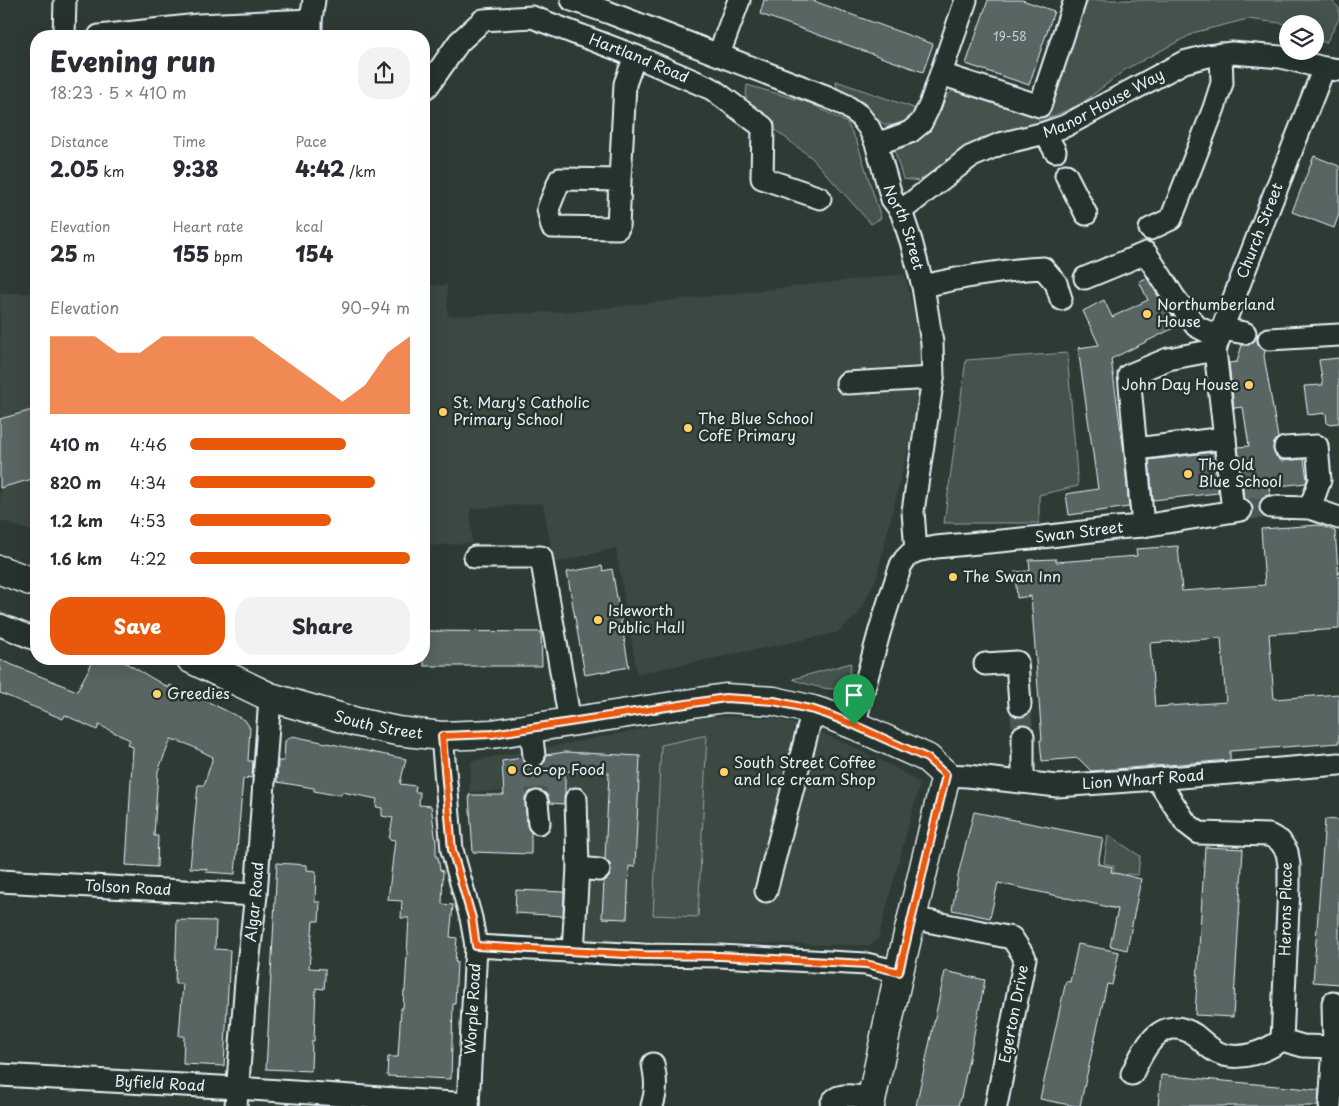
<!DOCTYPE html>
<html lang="en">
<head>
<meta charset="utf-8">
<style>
  body { margin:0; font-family:"Playpen Sans",sans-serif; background:#f2f2f3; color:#2b2b33; height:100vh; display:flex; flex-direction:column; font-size:19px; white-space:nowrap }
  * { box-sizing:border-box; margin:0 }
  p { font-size:16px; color:#7c7c81 }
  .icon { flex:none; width:28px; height:28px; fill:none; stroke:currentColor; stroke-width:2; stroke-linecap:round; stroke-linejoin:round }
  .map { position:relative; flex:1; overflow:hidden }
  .side { position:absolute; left:30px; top:30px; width:400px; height:635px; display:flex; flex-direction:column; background:#fff; border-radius:20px; box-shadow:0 5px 20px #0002 }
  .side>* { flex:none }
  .fabs { position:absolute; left:1279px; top:15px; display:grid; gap:10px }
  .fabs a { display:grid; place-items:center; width:45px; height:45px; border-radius:50%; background:#fff; box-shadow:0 5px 20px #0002; font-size:25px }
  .pin { position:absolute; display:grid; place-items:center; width:42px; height:42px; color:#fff; margin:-51px -21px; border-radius:50% 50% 50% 0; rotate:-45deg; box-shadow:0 0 5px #0007 }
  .pin .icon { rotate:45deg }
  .round { display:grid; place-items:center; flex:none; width:52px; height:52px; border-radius:20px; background:#f2f2f3 }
  .summary { display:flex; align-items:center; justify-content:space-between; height:85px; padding:0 20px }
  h1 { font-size:28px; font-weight:800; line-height:38px }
  .stats { display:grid; grid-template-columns:repeat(3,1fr); gap:8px; height:85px; padding:5px 20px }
  .stats div { display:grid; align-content:center }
  .stats b { font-size:21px; font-weight:800 }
  .stats small { font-size:14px; font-weight:400 }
  .stats p { font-size:14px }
  .chart { height:140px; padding:10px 20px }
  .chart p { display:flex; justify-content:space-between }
  .chart svg { width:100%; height:90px; margin-top:5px; fill:#ea580c; opacity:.7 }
  .cta { display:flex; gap:10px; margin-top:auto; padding:10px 20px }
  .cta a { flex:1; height:58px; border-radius:20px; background:#ea580c; color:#fff; font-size:20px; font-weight:800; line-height:58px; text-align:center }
  .cta a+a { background:#f2f2f3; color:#2b2b33 }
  ul { padding:0 20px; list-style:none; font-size:16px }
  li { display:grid; grid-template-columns:80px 60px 1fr; align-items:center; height:38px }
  li i { height:12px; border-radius:6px; background:#ea580c }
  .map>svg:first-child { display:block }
  .built { fill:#3b4843 }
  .green { fill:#45524e; stroke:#96a2a3 }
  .building { fill:#596563; stroke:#e8f1f8; fill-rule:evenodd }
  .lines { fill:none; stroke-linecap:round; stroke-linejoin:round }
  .minor-tunnel { stroke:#4a5652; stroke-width:21; stroke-dasharray:21 11; stroke-linecap:butt }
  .minor-casing { stroke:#e8f1f8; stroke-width:25 }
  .major-casing { stroke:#e8f1f8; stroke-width:31 }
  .minor { stroke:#26332d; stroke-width:21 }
  .major { stroke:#26332d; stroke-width:28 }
  .route-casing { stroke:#fff; stroke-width:10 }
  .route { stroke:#ea580c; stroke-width:6 }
  .poi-dot { fill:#ffd166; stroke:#26332d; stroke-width:2 }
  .labels { text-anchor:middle; stroke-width:5; stroke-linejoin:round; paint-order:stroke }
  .number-label { font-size:12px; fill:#c4ced3 }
  .street-label { font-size:15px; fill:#e8f1f8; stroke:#26332d }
  .poi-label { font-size:15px; fill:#e8f1f8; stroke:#26332d; text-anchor:start }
</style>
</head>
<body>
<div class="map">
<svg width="1339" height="1106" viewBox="0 0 1339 1106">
  <rect width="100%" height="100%" fill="#2e3b35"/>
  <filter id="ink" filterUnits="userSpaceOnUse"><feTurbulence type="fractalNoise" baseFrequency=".02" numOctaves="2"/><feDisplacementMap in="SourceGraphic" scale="10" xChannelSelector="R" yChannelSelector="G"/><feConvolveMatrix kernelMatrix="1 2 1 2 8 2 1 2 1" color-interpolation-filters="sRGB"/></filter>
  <g filter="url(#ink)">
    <path class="built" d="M904 274 907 283 920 345 921 372 920 400 876 579 858 615 836 633 637 674 616 548 554 563 543 503 470 509 472 543 424 546V286L447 285 448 316 579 311Z
      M0 293H36V533L0 520Z
      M700 716 774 718 819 731 894 767 920 783 878 939 870 945H851L582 940 584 790 469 792 471 761 608 736Z"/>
    <path class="green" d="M1084 0H1331L1339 8V19L1326 43 1315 38V24H1289L1248 19 1196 32 1126 69 1081 104 1037 123 984 137 956 152 950 161 937 174 920 181 903 179 894 148 939 106 955 88 1044 115Z
      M836 81 914 108 913 115 899 125H885L876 118 866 104 837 88Z
      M747 85 810 103 847 123 857 142 881 218 871 224 812 158 745 107Z
      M1067 353 1078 486 1039 495V523H944L966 360Z
      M851 663C850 669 850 678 847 683 840 696 808 684 797 681L793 679Z
      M707 735 698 917 653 915 661 745Z
      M1108 835 1140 856 1138 875 1126 874 1121 898 1117 909 1106 907 1114 866 1104 863Z"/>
    <path class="building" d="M764 0H811L933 44 923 72 760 14Z
      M988 0H1022L1054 11 1029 85 966 64Z
      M1314 156 1339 166V214L1334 228 1292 212Z
      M1147 278 1163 304 1180 325 1111 359 1123 445 1129 507 1069 515 1066 494 1098 489 1078 348 1099 345 1083 311 1104 300 1112 317 1148 300 1139 281Z
      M1257 334H1258L1257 340 1258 345 1265 351 1264 356 1278 438 1274 443 1273 449 1275 455 1281 461 1304 459 1307 480 1306 483 1269 487 1270 495 1265 496 1261 500 1259 506 1260 513 1262 515 1252 516 1253 508 1250 502 1244 498 1238 447 1249 446 1243 407 1234 408 1229 363 1237 362 1242 345H1249L1254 341Z
      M1339 358V423L1327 424 1326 413 1308 415 1304 386 1323 385 1319 360Z
      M36 409V478L0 488V419Z
      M1214 452 1218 493 1153 500 1149 460Z
      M1319 525 1335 531 1339 582V629L1269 634 1274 699 1339 694V743L1230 751V760L1091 771 1078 758 1042 761 1040 740H1042L1031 596 1017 598 1015 572 1030 571 1029 560 1056 559V562L1137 556 1136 549 1178 546 1182 591 1265 585 1261 529ZM1221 638 1226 702 1155 707 1150 643Z
      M602 566 603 571 612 569 629 667 585 675 567 572Z
      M424 631 541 632 542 666H424Z
      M94 659H119L169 688 170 685 191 695 192 694 245 720 250 728 248 761H253L252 778 247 777V779H243L235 874 206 872 207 869 190 868 198 785H204L213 757 187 744 171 739 158 771 154 836H158L157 867 126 865 133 747 127 745 130 740 99 725 97 730 65 715 63 719 0 693V660L77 691Z
      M292 736 406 759 400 784 416 786 415 792H420L419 805 431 806 436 842V857H438L440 870 443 871 442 904 453 905 450 937 457 938 455 962H457L455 1004H453L451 1079 387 1076 388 1057H398L401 1008H403L404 991H405L409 918H401L402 901 388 900 395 840 389 839 393 818 382 816V808L376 807 377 799 342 792 341 795 330 794 314 791V788L277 782 278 761H284L285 741Z
      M565 752 640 756 635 867 629 866 627 919 602 918 604 881 609 877 611 871 610 864 605 859 609 773 565 771V793L564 804 550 803 547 795 542 790H535L529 792 525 797V803L527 825 529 830 531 832V854L473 852 469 795H504L502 761 522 758 524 764 529 767 536 768 542 766 545 761 546 755Z
      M974 812 1103 838 1098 864 1112 867 1111 872 1141 879 1127 950 1110 946 1118 909 998 883 990 918 952 910 959 871Z
      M1325 819 1339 820V984L1313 982Z
      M1205 847 1243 849 1233 1017 1195 1015Z
      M277 863 307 865V870L316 871 315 902H320L319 921H313L309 968 325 969V978L324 989 316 988 314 1041H312L311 1071 266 1069Z
      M516 890 564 892 563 916 515 913Z
      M177 920 216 921 215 949 230 950 224 1066 183 1064 184 1036H179L183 984H175Z
      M1078 944 1119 952 1112 985 1107 984 1080 1106H1075L1040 1099 1066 981 1070 982Z
      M945 971 985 980 961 1098H960L958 1106H916Z
      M1161 1075 1319 1090 1318 1106H1158Z"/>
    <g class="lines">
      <path class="minor-tunnel" d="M1241 510 1271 507
        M1020 705 1023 736
        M534 756 537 802"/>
      <g class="minor-casing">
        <g id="minor">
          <path id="s1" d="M572 0 610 13 828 97 845 105 859 115 869 128 876 143 892 199 901 211 911 241 923 286 932 343 933 378 913 511 916 551"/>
          <path d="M64 36 65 0"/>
          <path d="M99 36 198 25 311 20"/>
          <path d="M311 36V20L314 0"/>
          <path d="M719 54 739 0"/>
          <path d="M941 74 1040 106 1075 0"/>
          <path id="s2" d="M424 89 428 86 459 42 483 20 532 17 635 56 712 89 763 127 762 178 820 198"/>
          <path d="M1045 133 1055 151"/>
          <path d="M876 143 888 140 910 132 921 123 930 105 966 0"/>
          <path d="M1066 175 1086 214"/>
          <path d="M620 180 560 179 548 209 552 227 618 228 620 180 625 84 635 56"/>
          <path id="s3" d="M901 211 970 157 1000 144 1045 133 1065 126 1184 62 1208 56 1232 53 1281 57 1324 68 1339 70"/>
          <path d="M1150 229 1171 219 1214 108 1222 83 1221 54"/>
          <path d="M1085 278 1146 253 1174 297 1196 326 1219 338"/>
          <path d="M923 286C962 277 1002 270 1043 268L1056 283 1061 299"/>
          <path d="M1222 329 1245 333"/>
          <path d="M1269 339 1339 335"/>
          <path d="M1215 350 1233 511"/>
          <path d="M847 383 933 378"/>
          <path d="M1285 448 1317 446 1320 480 1310 508"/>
          <path d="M1136 449 1225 438"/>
          <path d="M1271 507 1310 508 1339 518"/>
          <path id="s4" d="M1143 526 1129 375 1168 359 1215 350 1222 329 1259 233 1324 68"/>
          <path d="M475 557H541L570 722"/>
          <path d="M0 625 35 639 36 636"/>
          <path d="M985 664 1017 662 1020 705"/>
          <path id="s5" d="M854 725 880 630 890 598 901 565 905 559 910 554 916 551 936 547 1042 537 1116 528 1143 526 1241 510"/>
          <path d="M531 728 534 756"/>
          <path d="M442 736 452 850 471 918 476 946 468 1106"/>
          <path d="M1023 736V782"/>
          <path id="s6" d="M946 775 967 776 1057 786 1157 779 1339 764"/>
          <path d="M1157 779 1186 823 1199 833 1269 835 1280 841 1287 852 1289 865V886L1282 1040"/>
          <path d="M537 802 539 823"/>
          <path d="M578 868 599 870"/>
          <path id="s7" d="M0 881 256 895"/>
          <path d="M766 891 813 710"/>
          <path d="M912 918 1012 938 1025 958 996 1106"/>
          <path d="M476 946 644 955 720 956 866 964 899 972"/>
          <path d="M573 951 578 868 576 799"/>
          <path d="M1132 1074C1144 1048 1161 1013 1195 1035 1204 1042 1212 1052 1224 1055 1245 1060 1264 1052 1282 1040L1303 1046 1334 1047"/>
          <path id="s8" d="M0 1075 238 1088 468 1104"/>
          <path id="s9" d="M236 1106 246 981 256 895 270 697"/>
          <path d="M652 1106C657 1091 656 1079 653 1064"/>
          <path d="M831 1106C834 1090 860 1097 872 1098"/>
          <path d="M1330 1106 1334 1047 1333 1003"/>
        </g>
      </g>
      <g class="major-casing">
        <g id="major">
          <path d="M0 570 36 583"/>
          <path id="s10" d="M191 659 270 697 356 722 397 731 442 736 492 734 725 698 774 701 813 710 829 715 854 725 927 758 946 775 899 972 870 1106"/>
        </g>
      </g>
      <use href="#minor" class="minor"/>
      <use href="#major" class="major"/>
    </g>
  </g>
  <g class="lines" filter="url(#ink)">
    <g class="route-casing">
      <path id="route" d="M725 698 774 701 814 710 829 715 854 725 927 758 946 775 899 972 866 964 720 956 644 955 476 946 472 918 452 850 442 736 492 734Z"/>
    </g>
    <use href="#route" class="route"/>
  </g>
  <g class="poi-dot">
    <circle cx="1147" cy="314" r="5"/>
    <circle cx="1249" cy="385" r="5"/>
    <circle cx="443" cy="412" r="5"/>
    <circle cx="688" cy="428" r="5"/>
    <circle cx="1188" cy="474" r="5"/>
    <circle cx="953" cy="577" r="5"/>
    <circle cx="598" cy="620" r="5"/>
    <circle cx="157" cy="694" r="5"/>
    <circle cx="512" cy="770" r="5"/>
    <circle cx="724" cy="772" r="5"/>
  </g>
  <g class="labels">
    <g class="number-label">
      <text x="1010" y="41">19-58</text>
    </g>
    <g class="street-label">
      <text dy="5" stroke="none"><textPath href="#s2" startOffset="255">Hartland Road</textPath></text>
      <text dy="5" stroke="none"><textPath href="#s3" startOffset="232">Manor House Way</textPath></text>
      <text dy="5" stroke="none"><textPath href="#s1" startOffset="432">North Street</textPath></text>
      <text dy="5" stroke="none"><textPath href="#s4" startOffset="369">Church Street</textPath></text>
      <text dy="5" stroke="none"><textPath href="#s5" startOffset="352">Swan Street</textPath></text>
      <text dy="5" stroke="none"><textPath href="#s10" startOffset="200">South Street</textPath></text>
      <text dy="5" stroke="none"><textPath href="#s6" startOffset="198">Lion Wharf Road</textPath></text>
      <text dy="5" stroke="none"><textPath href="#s7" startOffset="128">Tolson Road</textPath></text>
      <text dy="5" stroke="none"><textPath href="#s9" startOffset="205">Algar Road</textPath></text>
      <text transform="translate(1286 909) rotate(-89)" y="5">Herons Place</text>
      <text transform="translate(473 1009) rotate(-87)" y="5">Worple Road</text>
      <text transform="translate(1014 1014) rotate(-79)" y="5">Egerton Drive</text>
      <text dy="5" stroke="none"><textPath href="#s8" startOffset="160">Byfield Road</textPath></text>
    </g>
    <g class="poi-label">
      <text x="1157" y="310">Northumberland<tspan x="1157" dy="17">House</tspan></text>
      <text x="1239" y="390" text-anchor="end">John Day House</text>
      <text x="453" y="408">St. Mary's Catholic<tspan x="453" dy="17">Primary School</tspan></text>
      <text x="698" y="424">The Blue School<tspan x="698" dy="17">CofE Primary</tspan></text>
      <text x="1198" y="470">The Old<tspan x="1198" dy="17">Blue School</tspan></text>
      <text x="963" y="582">The Swan Inn</text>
      <text x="608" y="616">Isleworth<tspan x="608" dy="17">Public Hall</tspan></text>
      <text x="167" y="699">Greedies</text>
      <text x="734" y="768">South Street Coffee<tspan x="734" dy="17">and Ice cream Shop</tspan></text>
      <text x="522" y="775">Co-op Food</text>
    </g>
  </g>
</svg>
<div class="fabs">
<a><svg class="icon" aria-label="layers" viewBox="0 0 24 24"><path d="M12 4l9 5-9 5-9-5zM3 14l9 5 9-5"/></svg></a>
</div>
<div class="pin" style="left:854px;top:725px;background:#1e9e55"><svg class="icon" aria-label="arrive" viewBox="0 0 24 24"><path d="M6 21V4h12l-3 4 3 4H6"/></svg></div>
<section class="side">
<div class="summary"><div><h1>Evening run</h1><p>18:23 · 5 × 410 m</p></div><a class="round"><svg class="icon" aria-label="share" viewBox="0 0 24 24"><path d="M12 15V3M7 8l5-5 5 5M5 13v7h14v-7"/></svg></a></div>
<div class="stats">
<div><p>Distance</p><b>2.05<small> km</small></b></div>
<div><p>Time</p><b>9:38</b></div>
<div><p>Pace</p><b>4:42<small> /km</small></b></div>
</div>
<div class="stats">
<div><p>Elevation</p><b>25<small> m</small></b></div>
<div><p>Heart rate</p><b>155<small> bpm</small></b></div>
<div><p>kcal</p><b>154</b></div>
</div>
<div class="chart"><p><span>Elevation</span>90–94 m</p>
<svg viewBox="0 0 160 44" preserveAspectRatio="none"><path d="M0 44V6L10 6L20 6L30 14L40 14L50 6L60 6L70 6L80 6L90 6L100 14L110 22L120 30L130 38L140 30L150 14L160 6V44z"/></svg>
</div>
<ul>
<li><b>410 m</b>4:46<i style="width:71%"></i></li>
<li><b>820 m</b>4:34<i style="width:84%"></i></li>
<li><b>1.2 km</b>4:53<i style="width:64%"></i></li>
<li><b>1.6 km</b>4:22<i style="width:100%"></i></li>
</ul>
<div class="cta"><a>Save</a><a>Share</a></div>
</section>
</div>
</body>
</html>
